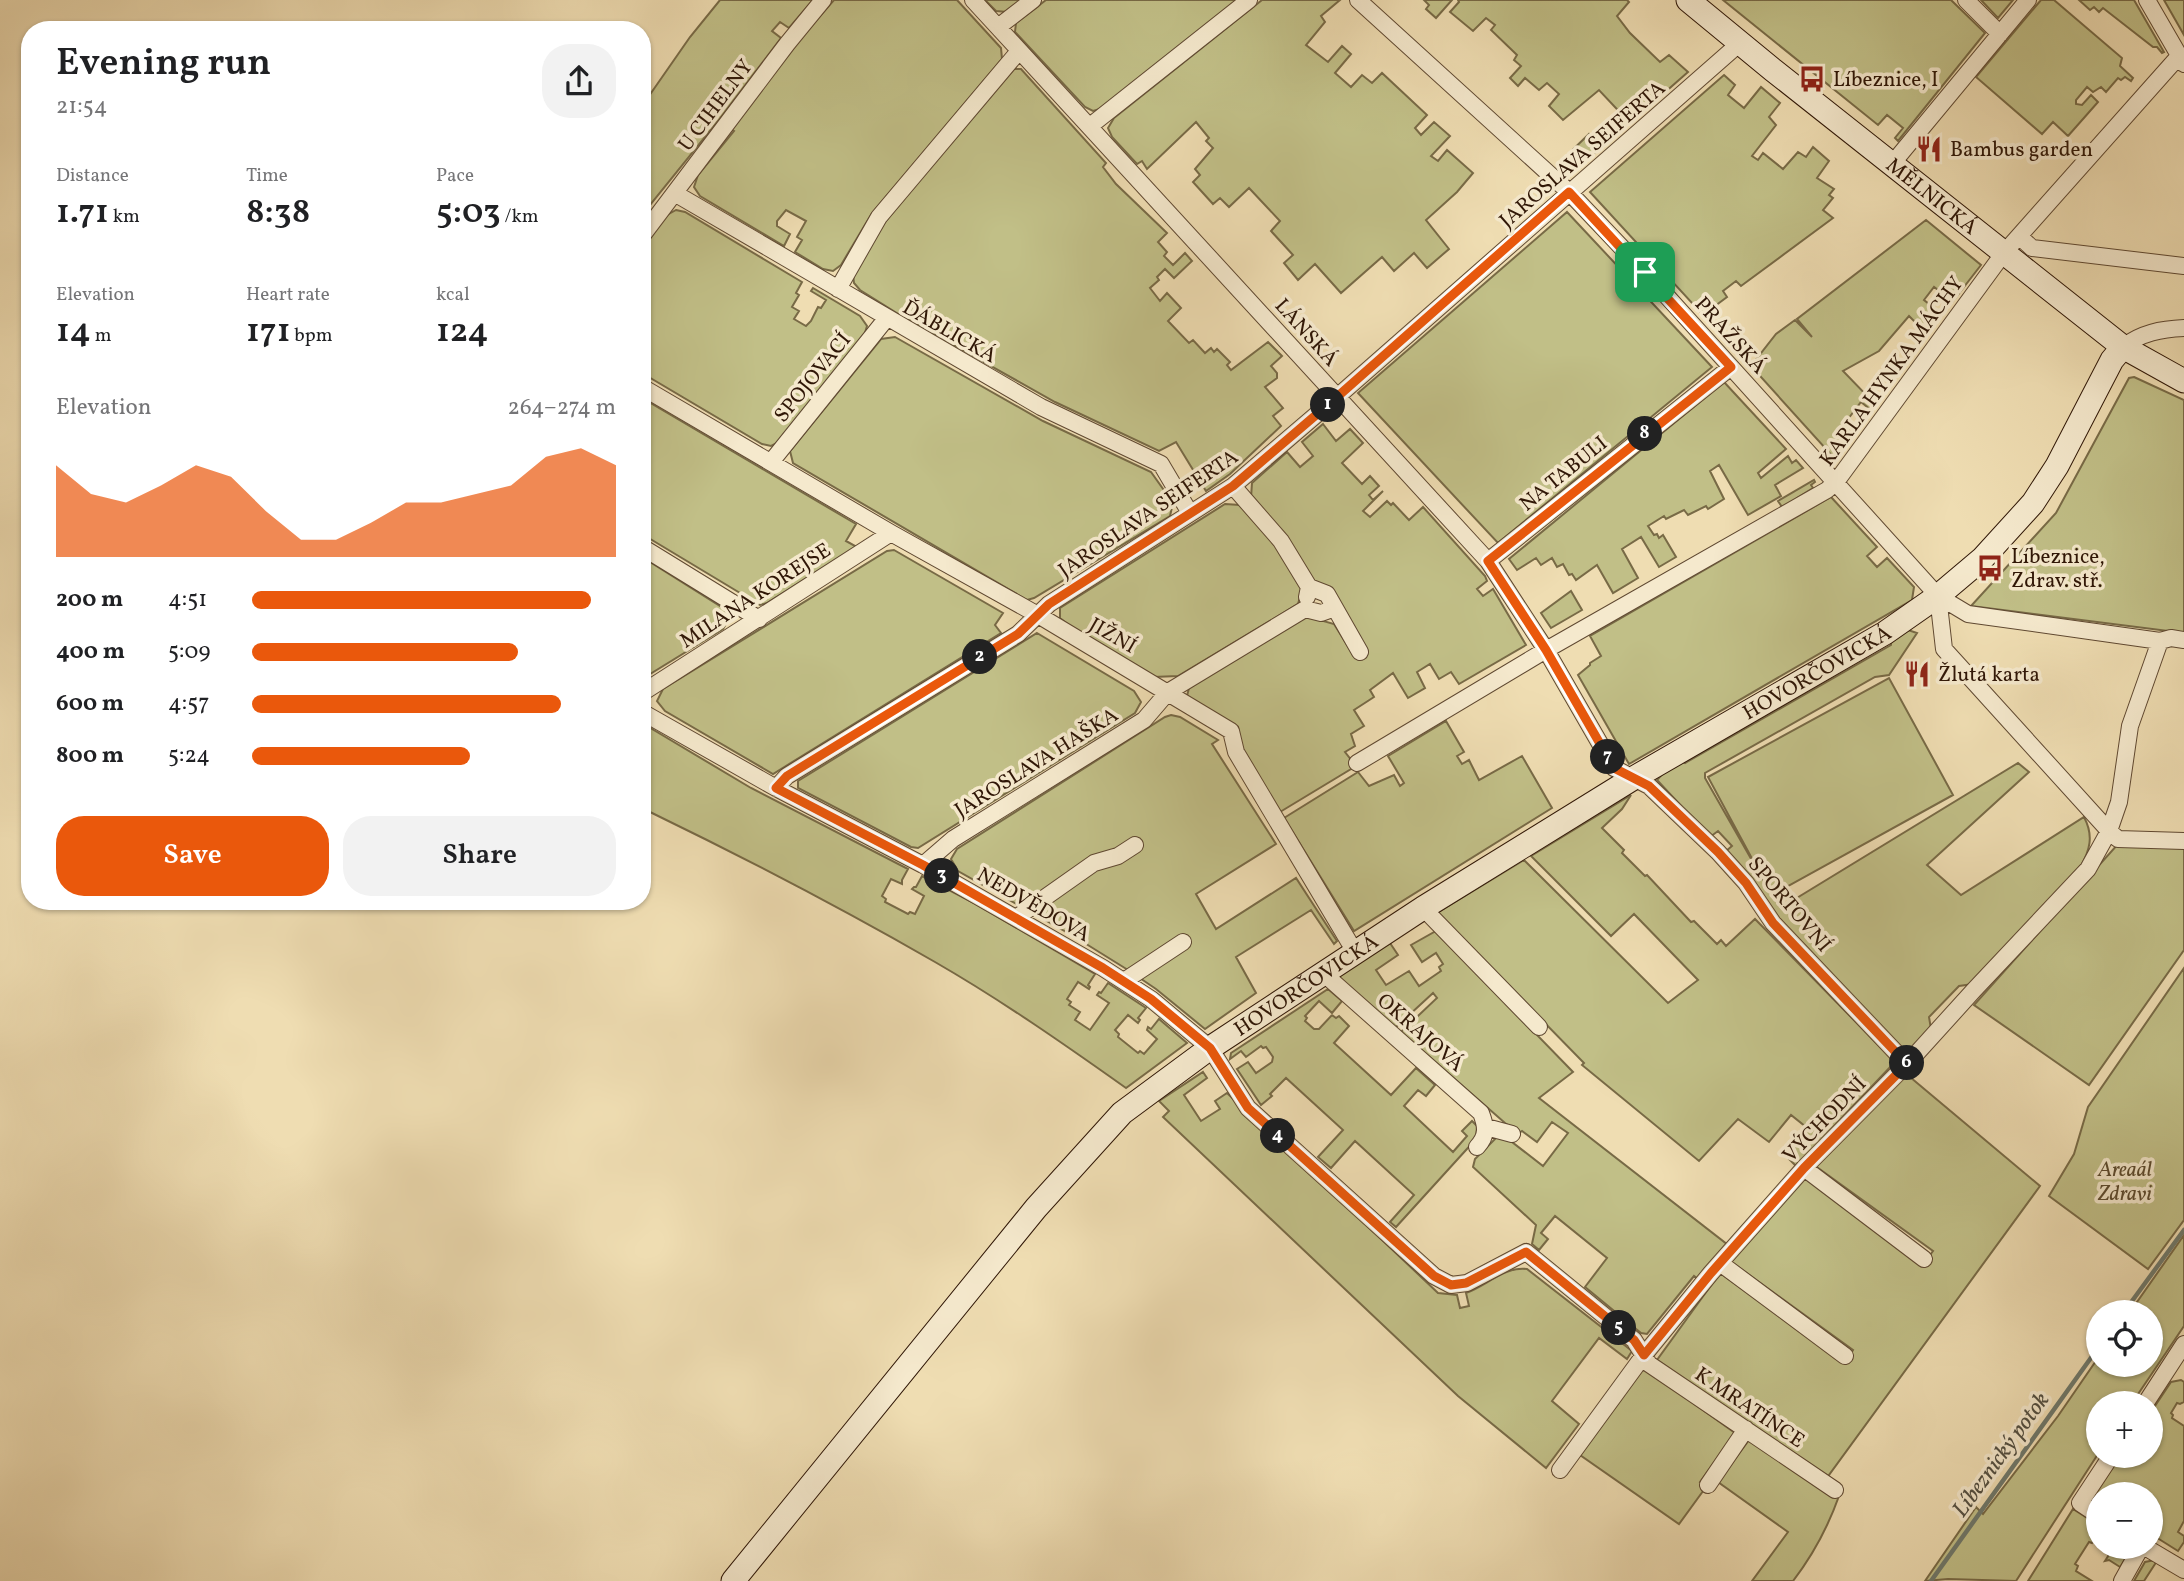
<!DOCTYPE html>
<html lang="en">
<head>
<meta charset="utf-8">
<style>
  body { margin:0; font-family:Vollkorn,serif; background:#f2f2f2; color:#202124; height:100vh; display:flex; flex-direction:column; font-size:26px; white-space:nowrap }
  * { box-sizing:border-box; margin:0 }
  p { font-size:23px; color:#757577 }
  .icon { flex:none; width:38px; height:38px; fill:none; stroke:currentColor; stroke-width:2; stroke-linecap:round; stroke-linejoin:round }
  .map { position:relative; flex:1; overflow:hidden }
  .panel { position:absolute; left:21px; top:21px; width:630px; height:889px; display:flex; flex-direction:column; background:#fff; border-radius:28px; box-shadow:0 2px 5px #0004 }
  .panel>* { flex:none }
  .buttons { position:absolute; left:2086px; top:1300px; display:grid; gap:14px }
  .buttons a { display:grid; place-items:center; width:77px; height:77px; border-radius:50%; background:#fff; box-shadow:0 2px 5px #0004; font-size:35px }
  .pin { position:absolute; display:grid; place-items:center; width:60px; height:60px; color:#fff; margin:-30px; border-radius:14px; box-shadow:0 4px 10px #0006 }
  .km { position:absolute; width:35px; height:35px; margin:-18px; border-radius:50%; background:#222; color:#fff; font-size:19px; line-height:35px; text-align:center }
  .round { display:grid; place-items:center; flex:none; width:74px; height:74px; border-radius:28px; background:#f2f2f2 }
  .head { display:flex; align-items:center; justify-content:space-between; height:119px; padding:0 35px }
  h1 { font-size:38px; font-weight:600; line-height:52px }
  .figures { display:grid; grid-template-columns:repeat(3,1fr); gap:10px; height:119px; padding:7px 35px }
  .figures div { display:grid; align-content:center }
  .figures b { font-size:35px; font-weight:600 }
  .figures small { font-size:19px; font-weight:400 }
  .figures p { font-size:19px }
  .chart { height:196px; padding:14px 35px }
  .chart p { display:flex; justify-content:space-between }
  .chart svg { width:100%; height:126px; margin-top:7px; fill:#ea580c; opacity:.7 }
  .cta { display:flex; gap:14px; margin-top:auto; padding:14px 35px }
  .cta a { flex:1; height:80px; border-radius:28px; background:#ea580c; color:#fff; font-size:28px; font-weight:600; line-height:80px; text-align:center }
  .cta a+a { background:#f2f2f2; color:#202124 }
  ul { padding:0 35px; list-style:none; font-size:23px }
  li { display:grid; grid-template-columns:112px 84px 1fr; align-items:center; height:52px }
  li i { height:18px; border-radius:9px; background:#ea580c }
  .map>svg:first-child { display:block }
  .green { fill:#c1bf87; stroke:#786a46; stroke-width:2 }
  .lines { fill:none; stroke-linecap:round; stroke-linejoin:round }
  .stream { stroke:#6f796c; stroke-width:4.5 }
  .street-casing { stroke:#5f4831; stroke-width:18 }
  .secondary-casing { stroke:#2f1606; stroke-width:25 }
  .street { stroke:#f5e9cd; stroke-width:16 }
  .secondary { stroke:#f5e9cd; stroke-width:23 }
  .route-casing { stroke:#fff; stroke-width:14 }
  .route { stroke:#ea580c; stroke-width:9 }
  .labels { text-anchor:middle; stroke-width:7; stroke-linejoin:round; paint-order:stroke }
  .poi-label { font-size:21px; fill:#2f1606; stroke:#f5e9cd; text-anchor:start }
  .street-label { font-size:21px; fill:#2f1606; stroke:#f5e9cd }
  .park-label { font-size:21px; font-style:italic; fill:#5b492d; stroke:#f5e9cd }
  .water-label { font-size:23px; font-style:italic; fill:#545042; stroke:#f5e9cd }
</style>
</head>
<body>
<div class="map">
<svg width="2184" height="1581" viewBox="0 0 2184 1581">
  <rect width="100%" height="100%" fill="#efddb2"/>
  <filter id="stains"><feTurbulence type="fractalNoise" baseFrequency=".00286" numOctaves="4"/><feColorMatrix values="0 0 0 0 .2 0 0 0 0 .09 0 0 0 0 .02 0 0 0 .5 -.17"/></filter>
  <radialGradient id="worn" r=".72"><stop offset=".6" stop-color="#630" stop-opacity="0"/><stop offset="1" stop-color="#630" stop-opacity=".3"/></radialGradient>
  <path class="green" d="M720 0H813L789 28 780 22 772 31 781 38 718 121 642 215V106L690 37Z
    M834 0H957L1001 48 1002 59 872 213 841 265 833 271 823 269 795 252 802 240 797 237 806 221 786 210 777 221V226L790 234 784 246 700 196 694 187 698 175 734 131 731 129 789 51Z
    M985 0H1022L1007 12 996 11Z
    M1046 0H1239L1103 108 1093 111 1085 107 1015 32 1016 23Z
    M1262 0H1340L1321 16 1325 22 1306 45 1328 62 1342 46 1351 54 1335 73 1351 87 1362 75 1372 83 1382 73 1427 115 1415 128 1421 135 1434 122 1450 136 1431 156 1438 161 1447 150 1473 173 1457 192 1426 220 1449 249 1427 268 1414 253 1394 271 1382 257 1341 293 1315 264 1298 280 1284 263 1293 255 1271 231 1280 221 1249 188 1229 207 1220 198 1213 204 1193 182 1200 175 1195 169 1213 148 1206 141 1209 138 1196 122 1147 169 1142 161 1137 164 1112 137 1108 128 1114 118Z
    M1424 0H1452L1436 18 1426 9 1429 5Z
    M1458 0H1627L1629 2 1617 16 1630 33 1660 62 1669 55 1688 72 1630 123 1599 90 1563 120 1549 106 1559 94 1547 83 1539 90 1525 78 1518 86 1510 78 1521 66 1514 60 1517 55 1491 30 1495 25 1486 18 1473 31 1450 12 1459 2Z
    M1723 0H1951L1985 33 1898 141 1895 138 1903 128 1887 115 1878 125Z
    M1981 0H2013L1998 18Z
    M2041 0H2054L2122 58 2120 66 2133 78 2131 81 2125 77 2121 80 2118 78 2106 92 2101 87 2093 92 2087 87 2076 100V104L2082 105 2091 95 2098 102 2068 136 2053 122 2042 134 1976 77Z
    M2079 0H2134L2164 52 2162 53 2157 47H2153L2103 8 2099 12 2094 7 2090 10Z
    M2164 0H2184V35Z
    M1011 69H1021L1106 163 1103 167 1116 184 1167 233 1158 242 1167 252 1164 256 1173 265 1185 253 1192 261 1174 278 1165 269 1157 277 1159 280 1150 288 1160 301 1167 293 1181 308 1168 321 1189 343 1193 340 1205 353 1211 348 1214 352 1217 349 1230 362 1227 365 1231 370 1268 342 1282 356 1271 366 1277 373V378L1265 387 1283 408 1273 416 1281 426 1230 474 1206 491 1176 442 1159 451 1055 402 900 315 860 290 854 283 853 274 885 222Z
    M1724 75 1735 85 1728 95 1744 108 1761 87 1780 103 1769 117 1776 125 1752 156 1758 160 1763 153 1783 169 1798 152 1806 157 1813 147 1829 161 1817 178 1834 189 1829 195 1833 198 1823 210 1833 218 1741 286 1736 281 1723 291 1727 297 1703 315 1590 192Z
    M1603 127 1613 137 1572 173 1561 161 1589 134 1592 137Z
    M676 210 685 212 802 282 796 293 799 295 792 307 799 311 794 319 806 326 811 321 818 307 821 308 826 300 811 291 813 288 860 316 867 326 864 336 779 442 771 446 762 444 642 373V246L667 215Z
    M1567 212 1712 367 1498 543 1358 393Z
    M1926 220 1981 265 1953 301 1934 287 1924 300 1934 308 1926 320 1934 327 1928 335 1909 316 1879 351 1843 371 1875 404 1871 410 1861 402 1845 423 1855 432 1835 459 1751 366 1776 334 1795 320 1812 337 1797 319Z
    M895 337 1043 421 1151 472 1173 503 1170 516 1034 598 1027 600 793 463 790 451 881 339Z
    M2134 377 2184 400V633L1971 606 2056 513 2129 378Z
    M1724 382 1786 449 1758 473 1761 478 1788 456 1792 463 1796 460 1803 468 1775 485 1781 496 1748 515 1719 465 1710 471 1724 499 1708 509 1706 506 1688 515 1684 510 1666 519 1664 516 1648 526 1654 535 1657 534 1659 538 1663 535 1676 557 1659 567 1641 537 1622 549 1638 578 1613 593 1597 565 1576 580 1572 574 1569 575 1563 564 1557 567 1552 558 1541 565 1536 558 1517 570 1509 559Z
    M642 398 856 524 846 541 857 547 767 603 760 605 642 534Z
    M1323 424 1336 441 1350 429 1363 443 1342 463 1362 484 1370 476 1379 486 1369 495 1373 500 1383 491 1363 511 1370 517 1387 501 1391 505 1393 503 1409 520 1423 507 1485 576 1487 581 1477 589 1483 596 1493 589 1526 645 1459 684 1451 672 1439 679 1430 664 1417 672 1425 688 1408 698 1393 673 1370 690 1374 697 1354 710 1364 726 1351 734 1355 746 1345 752 1356 766 1280 812 1242 751 1238 727 1187 696 1189 688 1306 616 1334 624 1354 656 1313 582 1251 498 1252 483 1287 452 1300 467 1313 456 1302 442Z
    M1814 480 1815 482 1811 485 1813 488 1797 498 1784 510 1778 501Z
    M1831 497 1877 547 1867 556 1877 567 1887 558 1914 587 1912 600 1629 764 1578 675 1590 665V663L1601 656 1590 636Z
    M1225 504 1240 505 1275 545 1302 590 1298 604 1178 676 1153 677 1076 631 1060 618V608Z
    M894 550 1003 613 995 625 1001 633 773 774 665 711 657 701 663 689 887 551Z
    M642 557 723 608 730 617 723 629 642 679Z
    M1571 591 1582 610 1551 628 1541 613Z
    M1905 629 1917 633 1889 675 1875 677 1705 773V778L1770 892 1708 777 1889 678 1953 795 1772 895 1782 907 2018 763 2029 772 1927 865 1961 895 2084 817C2094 836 2090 850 2080 868L1973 984 1959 986 1929 1017 1931 1029 1910 1049 1901 1048 1780 924 1725 852 1732 846 1718 831 1710 837 1657 780 1666 770 1681 761 1685 763 1891 645V639Z
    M1037 633 1134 691 1141 702 1135 713 918 848 911 847 798 788V781Z
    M1171 715 1180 717 1218 740 1212 744 1276 844 1196 894 1216 929 1296 878 1337 941 1334 944 1311 910 1236 957 1256 993 1205 1029 1156 989 1128 970 1075 937 958 871 951 859 957 849 1165 717Z
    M1446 721 1464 752 1457 756 1462 764 1469 760 1479 780 1522 756 1552 808 1354 931 1284 818 1358 772 1369 786 1394 775 1400 786 1404 783 1388 756Z
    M642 723 751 788 908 869 902 880V884L891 879 882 896 886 899 885 902 908 914 910 912 915 914 924 896 912 889 914 887H916L922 876 974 903 1095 974 1088 985 1090 987 1089 989 1078 982 1067 999 1071 1002 1069 1005 1080 1012 1075 1020 1090 1030 1109 1003 1097 995 1099 992 1101 993 1108 983 1146 1008 1138 1018 1140 1020 1138 1023 1128 1015 1115 1030 1119 1034 1118 1037 1138 1053 1140 1051 1144 1054 1157 1039 1147 1030 1148 1027 1151 1029 1159 1019 1187 1043 1126 1088C1064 1044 1001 1000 935 962 841 908 745 858 648 811L642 807Z
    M1631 795 1622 809 1602 828 1624 850 1622 853 1645 876 1647 875 1691 922 1694 921 1717 944 1721 940 1726 946 1755 919 1895 1062 1796 1166 1784 1154 1806 1127 1791 1115 1769 1142 1738 1119 1699 1161 1582 1065 1584 1063 1437 913 1524 860 1668 1003 1698 980 1634 914 1611 936 1531 856Z
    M2118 844 2184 846V950L2089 1085 1974 1005Z
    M1436 931 1573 1072 1539 1098 1728 1245 1698 1279 1694 1276 1647 1334 1641 1333 1585 1287 1607 1258 1555 1216 1541 1233 1548 1239 1539 1250 1532 1244 1536 1225 1473 1167 1475 1159 1497 1137 1508 1139 1543 1166 1568 1133 1552 1122 1537 1142 1522 1131 1519 1133 1505 1123 1401 1032 1437 998 1433 993 1395 1028 1335 975 1390 943 1398 955 1376 970 1386 985 1409 971 1419 986 1441 971 1439 967 1443 964 1436 953 1422 962 1411 945Z
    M2184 968V1220L2148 1269 2049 1196 2074 1154 2088 1107Z
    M1328 989 1342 1001 1332 1013 1319 1001 1305 1016 1307 1018 1305 1021 1314 1029H1319L1332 1015 1336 1018 1339 1016 1349 1026 1334 1043 1391 1095 1416 1068 1435 1085 1426 1096 1418 1090 1404 1106 1453 1152 1467 1136 1462 1131 1472 1121 1477 1126 1476 1139 1396 1227 1390 1222 1414 1195 1355 1141 1331 1168 1318 1157 1343 1130 1286 1078 1270 1094 1272 1096 1261 1105 1237 1069 1248 1062 1256 1073 1272 1062 1273 1057 1266 1047 1263 1048 1261 1046 1246 1057 1241 1051 1230 1059 1231 1053Z
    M1203 1072 1207 1078 1184 1095 1201 1121 1220 1109 1215 1101 1227 1093 1438 1293 1457 1295 1460 1308 1469 1306 1466 1293C1486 1286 1505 1266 1527 1269L1632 1351 1627 1359 1599 1338 1552 1401 1579 1424 1546 1468 1458 1396 1163 1117 1169 1111 1159 1101Z
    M1904 1072 2040 1186 1826 1479 1657 1360 1720 1273 1845 1362 1853 1350 1730 1261 1805 1177 1924 1263 1933 1251 1814 1165Z
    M2184 1235V1326L2132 1403 2098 1404V1454L2016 1581 1948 1579 1925 1581 1976 1507 1983 1514 2058 1416 2098 1358V1365H2151V1312H2130Z
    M1644 1368 1735 1433 1700 1482 1706 1487 1679 1524 1580 1455Z
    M2181 1380 2184 1382V1402L2180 1404 2177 1403 2171 1413 2173 1415 2172 1418 2184 1426V1521L2178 1532 2184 1536V1542L2178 1551 2151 1534V1494H2098V1501L2095 1493 2120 1456H2151V1412L2171 1382Z
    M1752 1436 1839 1496C1828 1527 1813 1555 1793 1581H1752L1788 1532 1718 1482Z
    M2073 1509 2098 1525V1541L2095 1539 2092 1543 2089 1542 2075 1564 2078 1566 2076 1571 2092 1581H2028Z
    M2108 1547H2128L2130 1552 2120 1567 2109 1560 2105 1561 2112 1550Z
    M2155 1560 2157 1561 2144 1581H2134L2145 1562Z"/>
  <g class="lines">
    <path class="stream" d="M2124 1312 2184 1230
      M1931 1581 2098 1348"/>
    <g class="street-casing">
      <path id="street" d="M973 0 1488 561 1546 650 1614 768 1649 786 1718 852 1746 883 1773 923 1907 1064
        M1358 0 1569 192 1645 272 1938 596 1968 614 2160 641 2171 638 2184 640
        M1966 0 2000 34
        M2147 0 2184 64
        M998 27 1033 0
        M1090 126 1249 0
        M1892 164 2028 0
        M676 194 1041 407 1161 464 1190 513
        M642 236 787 44 823 0
        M2019 236 2032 248 2184 266
        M838 289 879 217 1019 51
        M2123 347C2141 333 2161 329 2184 328
        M642 387 891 533 1038 615 1231 731 1236 752 1355 952
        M771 462 886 319
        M1233 486 1281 541 1309 587
        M642 547 759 619
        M1488 561 1731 367
        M1938 596 1944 649 2109 831 2118 839 2184 841
        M1307 597 1309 587 1327 594 1360 652
        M642 693 891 533
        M642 712 776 788 923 865 1103 968 1151 999 1210 1048 1248 1108 1434 1276 1451 1285 1467 1283 1526 1252 1634 1340 1649 1364 1835 1490
        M1357 763 1546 650 1827 490 1836 482 2003 254 2179 56
        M776 788 787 776 1018 634 1049 604 1233 486 1337 397 1740 43
        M923 865 953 839 1144 720 1168 692 1305 609 1321 613 1335 608
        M1423 908 1539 1027
        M1016 918 1094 863 1118 856 1135 845
        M1323 973 1481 1113C1486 1126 1488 1135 1477 1147
        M1124 981 1183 942
        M1486 1127 1512 1134
        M1804 1168 1924 1259
        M1720 1263 1845 1356
        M2145 1404 2184 1344
        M1560 1470 1644 1355 1711 1273 1804 1168 1907 1064 1974 990 2088 869 2109 831 2119 802 2130 726 2160 641
        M1708 1485 1746 1429
        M2098 1515 2080 1503 2111 1456
        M2145 1547 2184 1570
        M2122 1581 2141 1547"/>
    </g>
    <g class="secondary-casing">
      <g id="secondary">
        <path id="s1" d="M1688 0 1773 70 2123 347 2184 381"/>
        <path id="s2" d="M733 1581 1036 1208 1122 1113 1210 1048 1423 908 1632 779 1885 633 1938 596 1983 558 2033 503 2057 466 2112 360 2123 347"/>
      </g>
    </g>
    <use href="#street" class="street"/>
    <use href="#secondary" class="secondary"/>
  </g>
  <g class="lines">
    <g class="route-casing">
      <path id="route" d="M1569 192 1731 367 1488 561 1546 650 1614 768 1649 786 1718 852 1746 883 1773 923 1907 1064 1804 1168 1711 1273 1644 1355 1634 1340 1526 1252 1466 1283 1451 1285 1434 1276 1248 1108 1210 1048 1151 999 1103 968 923 865 776 788 787 776 1018 634 1049 604 1233 486 1337 397Z"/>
    </g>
    <use href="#route" class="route"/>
  </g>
  <defs>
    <g id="bus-bare" transform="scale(2.1)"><path d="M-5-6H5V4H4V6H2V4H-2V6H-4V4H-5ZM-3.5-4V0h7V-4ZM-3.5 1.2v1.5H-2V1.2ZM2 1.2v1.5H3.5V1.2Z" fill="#8f2418" stroke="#f5e9cd" stroke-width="2.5" paint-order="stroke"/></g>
    <g id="restaurant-bare" transform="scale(2.1)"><path d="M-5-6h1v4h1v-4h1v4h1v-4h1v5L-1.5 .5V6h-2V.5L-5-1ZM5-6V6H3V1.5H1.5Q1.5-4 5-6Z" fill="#8f2418" stroke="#f5e9cd" stroke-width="2.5" paint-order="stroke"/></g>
  </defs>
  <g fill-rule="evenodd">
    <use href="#bus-bare" x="1812" y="79"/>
    <use href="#restaurant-bare" x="1929" y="149"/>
    <use href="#bus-bare" x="1990" y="568"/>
    <use href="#restaurant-bare" x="1917" y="674"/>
  </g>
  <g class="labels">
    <g class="poi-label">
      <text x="1833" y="86">Líbeznice, I</text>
      <text x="1950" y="156">Bambus garden</text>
      <text x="2011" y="563">Líbeznice,<tspan x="2011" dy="24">Zdrav. stř.</tspan></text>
      <text x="1938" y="681">Žlutá karta</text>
    </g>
    <g class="street-label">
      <text transform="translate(715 105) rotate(-53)" y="7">U CIHELNY</text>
      <text transform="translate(1582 154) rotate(-41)" y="7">JAROSLAVA SEIFERTA</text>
      <text dy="7" stroke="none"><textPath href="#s1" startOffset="313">MĚLNICKÁ</textPath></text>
      <text transform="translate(950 331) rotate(30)" y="7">ĎÁBLICKÁ</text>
      <text transform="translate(1307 332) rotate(48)" y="7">LÁNSKÁ</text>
      <text transform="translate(1731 335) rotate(48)" y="7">PRAŽSKÁ</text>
      <text transform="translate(1891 371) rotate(-54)" y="7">KARLA HYNKA MÁCHY</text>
      <text transform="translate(812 377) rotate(-51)" y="7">SPOJOVACÍ</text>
      <text transform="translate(1563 473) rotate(-39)" y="7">NA TABULI</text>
      <text transform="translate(1148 513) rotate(-34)" y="7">JAROSLAVA SEIFERTA</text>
      <text transform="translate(755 595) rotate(-33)" y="7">MILANA KOREJSE</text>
      <text transform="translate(1113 635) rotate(30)" y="7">JIŽNÍ</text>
      <text dy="7" stroke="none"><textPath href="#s2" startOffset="1432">HOVORČOVICKÁ</textPath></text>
      <text transform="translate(1036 762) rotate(-32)" y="7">JAROSLAVA HAŠKA</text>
      <text transform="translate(1034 904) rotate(30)" y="7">NEDVĚDOVA</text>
      <text transform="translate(1790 904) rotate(50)" y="7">SPORTOVNÍ</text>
      <text dy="7" stroke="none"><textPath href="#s2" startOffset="833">HOVORČOVICKÁ</textPath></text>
      <text transform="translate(1421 1032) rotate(41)" y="7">OKRAJOVÁ</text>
      <text transform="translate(1824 1119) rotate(-46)" y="7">VÝCHODNÍ</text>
      <text transform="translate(1750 1407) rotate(34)" y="7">K MRATÍNCE</text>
    </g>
    <g class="park-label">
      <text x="2125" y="1176">Areaál<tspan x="2125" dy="24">Zdravi</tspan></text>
    </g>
    <g class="water-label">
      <text transform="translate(2000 1454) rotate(-54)" y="8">Líbeznický potok</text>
    </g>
  </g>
  <rect width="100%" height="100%" filter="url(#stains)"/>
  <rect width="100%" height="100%" fill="url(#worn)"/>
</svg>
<div class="buttons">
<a><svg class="icon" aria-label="locate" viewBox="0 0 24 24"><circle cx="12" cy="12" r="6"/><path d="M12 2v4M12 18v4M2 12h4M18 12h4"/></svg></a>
<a>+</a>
<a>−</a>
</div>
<div class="pin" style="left:1645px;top:272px;background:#1e9e55"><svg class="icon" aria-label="arrive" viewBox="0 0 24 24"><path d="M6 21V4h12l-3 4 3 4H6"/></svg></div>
<b class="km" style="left:1328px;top:405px">1</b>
<b class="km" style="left:980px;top:657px">2</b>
<b class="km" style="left:942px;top:876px">3</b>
<b class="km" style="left:1278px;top:1136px">4</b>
<b class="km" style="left:1619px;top:1328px">5</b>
<b class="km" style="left:1907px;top:1063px">6</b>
<b class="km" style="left:1608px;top:757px">7</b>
<b class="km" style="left:1645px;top:434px">8</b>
<section class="panel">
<div class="head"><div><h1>Evening run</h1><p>21:54</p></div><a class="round"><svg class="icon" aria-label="share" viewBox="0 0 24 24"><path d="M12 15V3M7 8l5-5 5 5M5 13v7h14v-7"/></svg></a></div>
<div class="figures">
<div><p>Distance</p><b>1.71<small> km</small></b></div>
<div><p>Time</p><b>8:38</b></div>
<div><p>Pace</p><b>5:03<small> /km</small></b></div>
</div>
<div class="figures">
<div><p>Elevation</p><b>14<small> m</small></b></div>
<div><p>Heart rate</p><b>171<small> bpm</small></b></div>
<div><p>kcal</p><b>124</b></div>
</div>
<div class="chart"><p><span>Elevation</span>264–274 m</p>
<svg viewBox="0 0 160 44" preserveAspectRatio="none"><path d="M0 44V12L10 22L20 25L30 19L40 12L50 16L60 28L70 38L80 38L90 32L100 25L110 25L120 22L130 19L140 9L150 6L160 12V44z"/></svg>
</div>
<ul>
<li><b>200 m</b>4:51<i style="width:93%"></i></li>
<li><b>400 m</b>5:09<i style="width:73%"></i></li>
<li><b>600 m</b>4:57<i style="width:85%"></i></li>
<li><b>800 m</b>5:24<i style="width:60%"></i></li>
</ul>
<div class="cta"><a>Save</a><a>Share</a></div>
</section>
</div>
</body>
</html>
